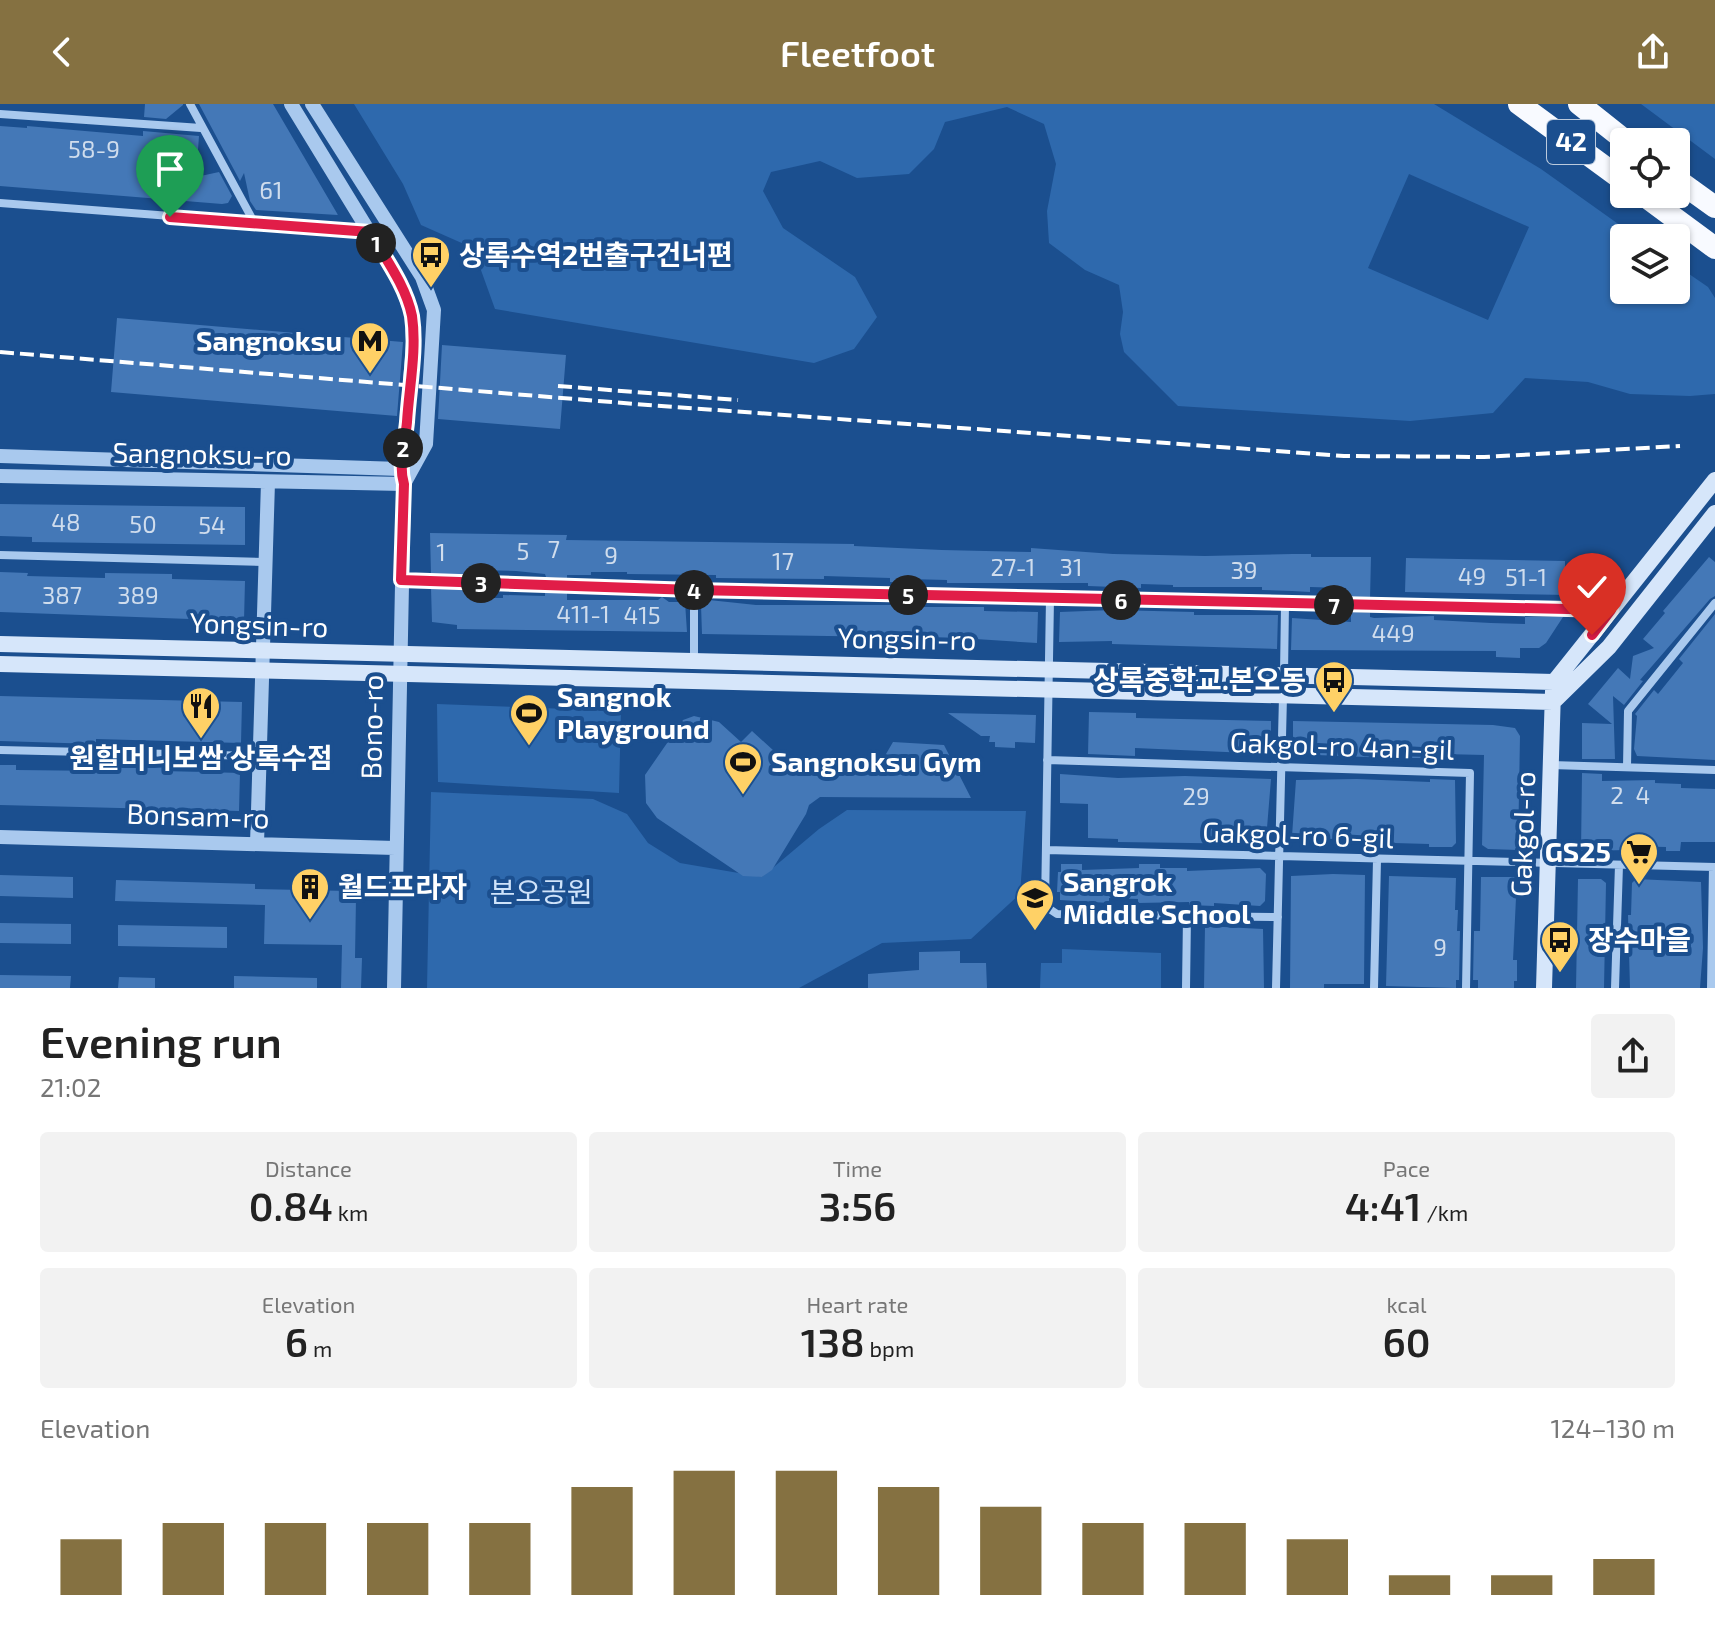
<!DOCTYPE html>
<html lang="en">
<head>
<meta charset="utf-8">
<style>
  body { margin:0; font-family:"Exo 2","Noto Sans KR",sans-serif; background:#f2f2f2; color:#222; height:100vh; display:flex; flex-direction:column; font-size:30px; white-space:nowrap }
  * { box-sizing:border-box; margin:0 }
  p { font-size:26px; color:#767676 }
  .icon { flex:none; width:44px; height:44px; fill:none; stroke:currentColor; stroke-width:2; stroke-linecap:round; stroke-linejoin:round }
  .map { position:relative; height:884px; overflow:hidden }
  .panel { display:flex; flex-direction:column; background:#fff; flex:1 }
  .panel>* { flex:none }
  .buttons { position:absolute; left:1610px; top:24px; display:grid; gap:16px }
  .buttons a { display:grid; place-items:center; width:80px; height:80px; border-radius:8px; background:#fff; box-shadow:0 2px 6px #0004; font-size:40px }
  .pin { position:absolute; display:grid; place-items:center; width:68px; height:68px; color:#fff; margin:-82px -34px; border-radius:50% 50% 50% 0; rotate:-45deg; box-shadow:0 0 8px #0007 }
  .pin .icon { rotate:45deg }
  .km { position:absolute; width:40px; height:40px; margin:-20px; border-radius:50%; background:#222; color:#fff; font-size:22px; line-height:40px; text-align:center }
  .round { display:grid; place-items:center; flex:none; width:84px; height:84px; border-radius:8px; background:#f2f2f2 }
  .headline { display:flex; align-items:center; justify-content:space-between; height:136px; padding:0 40px }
  h1 { font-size:44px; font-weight:600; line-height:60px }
  .metrics { display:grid; grid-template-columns:repeat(3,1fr); gap:12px; height:136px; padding:8px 40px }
  .metrics div { display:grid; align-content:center; border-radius:8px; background:#f2f2f2; text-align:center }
  .metrics b { font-size:40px; font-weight:600 }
  .metrics small { font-size:22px; font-weight:400 }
  .metrics p { font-size:22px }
  .chart { height:224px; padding:16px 40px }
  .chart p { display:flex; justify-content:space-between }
  .chart svg { width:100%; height:144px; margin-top:8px; stroke:#857141; stroke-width:6 }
  header { display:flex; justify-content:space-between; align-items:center; height:104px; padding:0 40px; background:#857141; color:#fff; font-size:36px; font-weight:600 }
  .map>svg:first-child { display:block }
  .green { fill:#2e69ad; fill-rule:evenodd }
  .building { fill:#4478b7 }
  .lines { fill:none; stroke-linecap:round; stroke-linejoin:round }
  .minor { stroke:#a9c9ee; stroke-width:8 }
  .tertiary { stroke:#a9c9ee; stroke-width:14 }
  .secondary { stroke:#d6e6fa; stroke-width:16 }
  .trunk { stroke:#f8faff; stroke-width:22 }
  .rail { stroke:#fff; stroke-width:4; stroke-dasharray:14 6; stroke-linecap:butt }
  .route-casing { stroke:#fff; stroke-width:16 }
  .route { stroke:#e11d48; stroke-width:10 }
  .labels { text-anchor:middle; stroke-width:8; stroke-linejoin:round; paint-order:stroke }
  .number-label { font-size:24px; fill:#d0dded }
  .shield { fill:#1b4f8f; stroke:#bbcadd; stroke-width:2 }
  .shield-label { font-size:26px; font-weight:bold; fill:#fff }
  .poi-label { font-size:28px; font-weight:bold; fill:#fff; stroke:#1b4f8f; text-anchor:start }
  .street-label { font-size:28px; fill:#fff; stroke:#1b4f8f }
  .park-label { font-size:28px; fill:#cfe3fa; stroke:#1b4f8f }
</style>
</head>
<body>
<header><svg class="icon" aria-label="back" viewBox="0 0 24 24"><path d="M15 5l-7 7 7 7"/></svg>Fleetfoot<svg class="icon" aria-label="share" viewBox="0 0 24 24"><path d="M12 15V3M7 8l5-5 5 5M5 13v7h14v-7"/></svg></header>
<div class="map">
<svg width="1715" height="884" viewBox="0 0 1715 884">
  <rect width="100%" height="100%" fill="#1b4f8f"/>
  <path class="green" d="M354 0H1434L1541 65 1638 134H1624V186H1676V161L1708 183 1715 194V290L1690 292 1630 290 1588 278 1525 274 1493 309 1410 317 1178 302 1124 248 1120 230 1123 208 1119 181 1085 166 1049 139 1047 107 1056 60 1044 20 1007 3 945 18 934 45 909 70 857 74 820 57 771 68 763 87 783 124 855 173 877 213 854 245 814 259 495 205 473 144 421 121 403 80ZM1409 70 1529 123 1488 216 1368 164Z
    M1641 0H1715V55Z
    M437 600 621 607 619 689 438 678Z
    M431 688 593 695 627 710 648 739 680 759 762 773 819 725 847 706 1026 707 1020 790 971 835 882 839 799 884H427Z
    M1062 845 1161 849V884H1040L1041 859H1062Z"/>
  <path class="building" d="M145 0H183V1L166 15 144 13Z
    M199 0H273L338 111 256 106 250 97 244 69 240 77Z
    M0 22 27 24V22L143 32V27L199 32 196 73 219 68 232 92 228 99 222 100 0 82Z
    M117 214 403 238 397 312 111 288Z
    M442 241 566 251 560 325 438 315Z
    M0 400 245 403V441L32 438V433L0 432Z
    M430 429 567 431 566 436 854 440V442L942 446 1031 448V444L1113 450 1205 452 1293 450H1311V453H1371L1370 495 1346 493V484L1310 483V488L1292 487 1262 486V483H1173V481L1141 480V484L1088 482V479H947V476L908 475V478H890V474L824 472V475L716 474V471L627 470V468H591V471H567V474L546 473 545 470 516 467 477 466 466 468V471L431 470Z
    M1709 453 1715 458V492L1710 495 1640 576 1643 577 1624 601 1613 592 1615 655H1582V619L1612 620 1588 600 1618 564 1630 575 1633 552 1654 544 1643 535 1665 509 1663 507Z
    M1406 454 1565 457V464L1600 465 1578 495H1569V491L1405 488Z
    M0 468 28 469 27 472 105 474V469L172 470V475L245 477 244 517 0 508Z
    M431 484 466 485V492L480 494H503V491L545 492V487L567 488V496H658L662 493 669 498H685L687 528 457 525V521L432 518Z
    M709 496 756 501H899V503H984V507L1038 508 1037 539 960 534 702 530 701 501Z
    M1113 506 1194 508V511H1278L1277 545 1112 540V537L1059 538 1060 508Z
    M1351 508 1370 509V513L1374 514 1434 512V516L1491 519 1525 520V513H1563L1546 539 1539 544H1520V554L1496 553V547L1291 546 1292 514 1351 518Z
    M1715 510V656L1637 652 1634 645 1637 612 1635 610 1654 586 1658 590 1683 559 1679 555Z
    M0 592 242 598 241 639 96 635V640L0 637Z
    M1089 608 1136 609V614L1271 617V650L1135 644V652L1088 650Z
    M948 609 1036 611 1035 639 1015 638V644L995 643V638H989L990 632H981Z
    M694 612 719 618 741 638 752 627 786 658 879 662 893 638 944 641 971 694 820 693 809 701 806 710 772 766 762 773 743 772 657 714 646 699 645 671 683 616Z
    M1293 617 1493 621 1515 624 1520 632 1518 746 1488 745 1482 741 1484 651 1443 650V654H1390L1293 650Z
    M0 661H16V666L104 667V662L173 663V667L240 669 239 707 0 701Z
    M1582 669 1602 670V677L1655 676V679L1681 680V684L1715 685V738H1681L1680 747H1666V743L1627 742 1626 746 1581 747Z
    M1060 670 1118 674 1185 672 1271 675 1266 736 1262 740 1118 738V735L1088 734V700L1060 699Z
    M1357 675 1430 678V675L1455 676 1456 739 1452 743H1429V740L1359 738V734L1296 736 1292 732 1296 676Z
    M1061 760H1082V766L1139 764V760H1160V764H1187V767L1260 764 1266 770 1265 797 1260 802 1214 799V802L1189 801V798L1138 799V795L1109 794V799L1060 796V788H1057L1058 768H1061Z
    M1333 770 1365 771 1364 880H1324V884H1290L1291 772Z
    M0 771 73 773V794L0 792Z
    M1389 772 1456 774 1455 806H1458L1457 827H1460L1459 876H1456V884L1386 882Z
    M1481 773H1517L1513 856H1517V877H1514V884H1478V876H1473L1474 827H1480Z
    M1578 775H1601L1606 779 1604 884H1576Z
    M1636 775 1701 778 1703 844 1700 884H1630L1628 811H1631L1632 779Z
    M116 776 255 780V785L350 787 356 794 355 854H362L361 884H341L342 841 264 840 265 801 115 797Z
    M0 819 71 820V840L0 839Z
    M118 821 227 823V844L118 842Z
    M1205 822 1263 825 1264 884H1204Z
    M960 847V859H986L987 884H868V870L919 866V848Z
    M0 871 71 872 70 884H0Z
    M234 872 317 874V884H234Z
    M119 873 155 874V884H118Z"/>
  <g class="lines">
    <path class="minor" d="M190 0 255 120
      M0 10 201 24
      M0 99 394 129
      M0 451 265 458
      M401 476 1285 500 1611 506
      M1050 494 1045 802 1057 810 1187 812 1186 884
      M694 557V486
      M1284 570 1285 500
      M0 646 260 652
      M1047 656 1470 669 1466 884
      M1551 661 1715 666
      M1627 663 1628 607 1715 499
      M1046 746 1715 763
      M1187 812 1278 813
      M1276 884 1283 592
      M1374 884 1377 756
      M1615 884 1619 761
      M1711 884 1713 763"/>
    <path class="tertiary" d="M291 0 401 180 412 211 413 238 406 331 400 365 404 380 394 884
      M0 352 400 365
      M0 372 404 380 426 340 434 206 422 173 312 0
      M0 733 395 744
      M257 740 268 378"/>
    <path class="secondary" d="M0 540 1554 578
      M0 560 1553 598 1609 543 1715 409
      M1554 578 1715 376
      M1544 884 1553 587"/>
    <path class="trunk" d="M1519 0 1624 77
      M1579 0 1627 38
      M1676 75 1715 103
      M1642 90 1715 144"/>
    <path class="rail" d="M0 248 648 301 1344 352 1484 353 1680 342
      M558 282 738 296"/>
  </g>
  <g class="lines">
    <g class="route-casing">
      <path id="route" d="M170 113 370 128C385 154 406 182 412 212 417 246 409 284 407 318 405 340 398 359 404 380L401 476 694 486 1611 506 1592 531"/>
    </g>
    <use href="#route" class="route"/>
  </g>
  <defs>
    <g id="bus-pin" transform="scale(2)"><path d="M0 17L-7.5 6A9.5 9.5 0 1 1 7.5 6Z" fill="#ffd166" stroke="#1b4f8f"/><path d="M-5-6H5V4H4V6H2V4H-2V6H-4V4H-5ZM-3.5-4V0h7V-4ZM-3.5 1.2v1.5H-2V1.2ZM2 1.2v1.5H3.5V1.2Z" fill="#111"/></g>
    <g id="metro-pin" transform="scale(2)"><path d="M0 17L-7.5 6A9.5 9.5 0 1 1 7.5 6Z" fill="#ffd166" stroke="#1b4f8f"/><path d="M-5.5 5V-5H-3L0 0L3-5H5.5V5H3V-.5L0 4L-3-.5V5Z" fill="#111"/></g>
    <g id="restaurant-pin" transform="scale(2)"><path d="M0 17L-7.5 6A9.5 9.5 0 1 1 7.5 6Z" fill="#ffd166" stroke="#1b4f8f"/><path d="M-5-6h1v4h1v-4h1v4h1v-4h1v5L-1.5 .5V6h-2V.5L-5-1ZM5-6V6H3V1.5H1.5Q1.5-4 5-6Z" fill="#111"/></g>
    <g id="stadium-pin" transform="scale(2)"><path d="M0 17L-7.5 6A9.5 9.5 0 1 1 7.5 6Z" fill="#ffd166" stroke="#1b4f8f"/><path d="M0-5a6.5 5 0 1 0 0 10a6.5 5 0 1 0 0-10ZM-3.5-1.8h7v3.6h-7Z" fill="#111"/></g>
    <g id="supermarket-pin" transform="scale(2)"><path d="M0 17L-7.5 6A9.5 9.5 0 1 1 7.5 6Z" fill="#ffd166" stroke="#1b4f8f"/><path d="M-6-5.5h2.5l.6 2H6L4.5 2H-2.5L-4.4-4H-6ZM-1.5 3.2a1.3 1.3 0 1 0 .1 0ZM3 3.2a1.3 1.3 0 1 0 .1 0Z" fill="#111"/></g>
    <g id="building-pin" transform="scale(2)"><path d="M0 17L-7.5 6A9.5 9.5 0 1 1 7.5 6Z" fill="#ffd166" stroke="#1b4f8f"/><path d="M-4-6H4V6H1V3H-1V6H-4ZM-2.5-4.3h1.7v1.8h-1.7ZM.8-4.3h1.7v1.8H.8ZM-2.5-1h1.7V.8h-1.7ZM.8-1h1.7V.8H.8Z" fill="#111"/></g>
    <g id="school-pin" transform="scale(2)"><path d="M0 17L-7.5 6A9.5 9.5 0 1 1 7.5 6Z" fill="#ffd166" stroke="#1b4f8f"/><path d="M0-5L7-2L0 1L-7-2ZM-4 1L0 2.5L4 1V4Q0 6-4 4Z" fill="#111"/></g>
  </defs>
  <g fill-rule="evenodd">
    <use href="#bus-pin" x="431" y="151"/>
    <use href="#metro-pin" x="370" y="237"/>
    <use href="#bus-pin" x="1334" y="576"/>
    <use href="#restaurant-pin" x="201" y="602"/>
    <use href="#stadium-pin" x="529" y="609"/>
    <use href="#stadium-pin" x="743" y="658"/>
    <use href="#supermarket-pin" x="1639" y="748"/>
    <use href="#building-pin" x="310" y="783"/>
    <use href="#school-pin" x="1035" y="794"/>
    <use href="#bus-pin" x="1560" y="836"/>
  </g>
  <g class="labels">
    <g class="number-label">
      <text x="94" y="54">58-9</text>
      <text x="271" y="95">61</text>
      <text x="66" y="427">48</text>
      <text x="143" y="429">50</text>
      <text x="212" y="430">54</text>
      <text x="554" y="454">7</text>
      <text x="523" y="456">5</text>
      <text x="441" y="457">1</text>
      <text x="611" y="460">9</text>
      <text x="783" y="466">17</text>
      <text x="1013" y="472">27-1</text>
      <text x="1071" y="472">31</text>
      <text x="1244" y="475">39</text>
      <text x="1472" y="481">49</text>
      <text x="1526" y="482">51-1</text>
      <text x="62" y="500">387</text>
      <text x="138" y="500">389</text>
      <text x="583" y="519">411-1</text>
      <text x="642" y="520">415</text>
      <text x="1393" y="538">449</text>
      <text x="1617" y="700">2</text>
      <text x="1643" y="700">4</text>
      <text x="1196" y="701">29</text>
      <text x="1440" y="852">9</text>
    </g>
    <rect class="shield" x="1547" y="16" width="48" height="44" rx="6"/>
    <g class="shield-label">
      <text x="1571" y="47">42</text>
    </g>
    <g class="poi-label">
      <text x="459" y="161">상록수역2번출구건너편</text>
      <text x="342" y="247" text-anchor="end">Sangnoksu</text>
      <text x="1306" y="586" text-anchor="end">상록중학교.본오동</text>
      <text x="557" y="603">Sangnok<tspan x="557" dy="32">Playground</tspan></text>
      <text x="201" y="664" text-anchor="middle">원할머니보쌈 상록수점</text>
      <text x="771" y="668">Sangnoksu Gym</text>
      <text x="1611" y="758" text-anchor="end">GS25</text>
      <text x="1063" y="788">Sangrok<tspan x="1063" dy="32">Middle School</tspan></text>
      <text x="338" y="793">월드프라자</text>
      <text x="1588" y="846">장수마을</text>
    </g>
    <g class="street-label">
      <text transform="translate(202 350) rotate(1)" y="10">Sangnoksu-ro</text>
      <text transform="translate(259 521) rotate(2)" y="10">Yongsin-ro</text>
      <text transform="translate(907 535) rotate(1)" y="10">Yongsin-ro</text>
      <text transform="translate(372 623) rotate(-89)" y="10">Bono-ro</text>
      <text transform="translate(1342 642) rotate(2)" y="10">Gakgol-ro 4an-gil</text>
      <text transform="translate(198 712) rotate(2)" y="10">Bonsam-ro</text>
      <text transform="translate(1523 730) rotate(-88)" y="10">Gakgol-ro</text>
      <text transform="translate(1298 731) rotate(2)" y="10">Gakgol-ro 6-gil</text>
    </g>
    <g class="park-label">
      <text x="541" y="798">본오공원</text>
    </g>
  </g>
</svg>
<div class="buttons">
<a><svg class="icon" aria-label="locate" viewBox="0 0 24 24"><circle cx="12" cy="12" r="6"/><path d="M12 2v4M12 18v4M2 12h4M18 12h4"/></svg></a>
<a><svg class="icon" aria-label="layers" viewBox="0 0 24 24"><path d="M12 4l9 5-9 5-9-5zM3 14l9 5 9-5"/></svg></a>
</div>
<div class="pin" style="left:170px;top:113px;background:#1e9e55"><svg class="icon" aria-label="arrive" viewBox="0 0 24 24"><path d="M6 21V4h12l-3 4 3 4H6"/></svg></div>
<div class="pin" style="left:1592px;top:531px;background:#d93025"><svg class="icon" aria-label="check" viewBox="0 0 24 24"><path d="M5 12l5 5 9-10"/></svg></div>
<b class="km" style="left:376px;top:139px">1</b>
<b class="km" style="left:403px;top:344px">2</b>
<b class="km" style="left:481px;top:479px">3</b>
<b class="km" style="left:694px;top:486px">4</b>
<b class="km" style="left:908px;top:491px">5</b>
<b class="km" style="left:1121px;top:496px">6</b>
<b class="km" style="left:1334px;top:501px">7</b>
</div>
<section class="panel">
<div class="headline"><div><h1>Evening run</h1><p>21:02</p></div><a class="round"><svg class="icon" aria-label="share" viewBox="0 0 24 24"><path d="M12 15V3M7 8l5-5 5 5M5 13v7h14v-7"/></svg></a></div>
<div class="metrics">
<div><p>Distance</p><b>0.84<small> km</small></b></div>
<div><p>Time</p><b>3:56</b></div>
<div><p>Pace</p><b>4:41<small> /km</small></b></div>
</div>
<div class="metrics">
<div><p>Elevation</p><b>6<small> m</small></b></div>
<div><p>Heart rate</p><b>138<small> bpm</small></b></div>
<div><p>kcal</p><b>60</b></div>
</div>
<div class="chart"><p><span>Elevation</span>124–130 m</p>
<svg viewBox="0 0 160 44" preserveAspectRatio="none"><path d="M5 44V27M15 44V22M25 44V22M35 44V22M45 44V22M55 44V11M65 44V6M75 44V6M85 44V11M95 44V17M105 44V22M115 44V22M125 44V27M135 44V38M145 44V38M155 44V33"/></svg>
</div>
</section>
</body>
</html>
